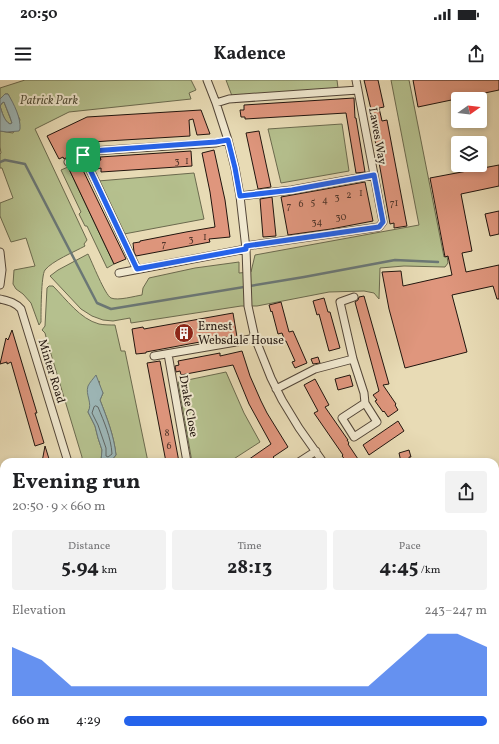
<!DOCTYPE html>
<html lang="en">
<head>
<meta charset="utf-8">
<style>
  body { margin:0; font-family:Vollkorn,serif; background:#f2f2f2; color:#202124; height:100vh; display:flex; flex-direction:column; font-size:15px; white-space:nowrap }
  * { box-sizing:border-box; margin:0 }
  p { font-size:13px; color:#757577 }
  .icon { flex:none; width:22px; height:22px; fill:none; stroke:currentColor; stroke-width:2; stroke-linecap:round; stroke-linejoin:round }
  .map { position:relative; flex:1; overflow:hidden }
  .side { position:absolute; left:0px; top:378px; width:499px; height:286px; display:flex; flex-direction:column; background:#fff; border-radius:12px 12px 0 0; box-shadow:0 2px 6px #0003 }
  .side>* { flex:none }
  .needle { width:26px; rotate:76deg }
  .tools { position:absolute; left:451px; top:12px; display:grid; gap:8px }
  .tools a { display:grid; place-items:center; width:36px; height:36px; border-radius:4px; background:#fff; box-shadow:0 2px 6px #0003; font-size:20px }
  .pin { position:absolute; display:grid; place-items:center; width:34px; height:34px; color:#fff; margin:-17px; border-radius:8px; box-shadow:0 2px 6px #0006 }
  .round { display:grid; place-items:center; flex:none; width:42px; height:42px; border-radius:4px; background:#f2f2f2 }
  .summary { display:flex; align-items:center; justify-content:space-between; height:68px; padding:0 12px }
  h1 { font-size:22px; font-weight:700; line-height:30px }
  .figures { display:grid; grid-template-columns:repeat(3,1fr); gap:6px; height:68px; padding:4px 12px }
  .figures div { display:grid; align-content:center; border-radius:4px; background:#f2f2f2; text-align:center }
  .figures b { font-size:20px; font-weight:700 }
  .figures small { font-size:11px; font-weight:400 }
  .figures p { font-size:11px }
  .chart { height:112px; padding:8px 12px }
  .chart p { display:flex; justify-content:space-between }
  .chart svg { width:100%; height:72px; margin-top:4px; fill:#2563eb; opacity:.7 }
  ul { padding:0 12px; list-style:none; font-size:13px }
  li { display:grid; grid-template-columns:64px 48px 1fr; align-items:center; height:30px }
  li i { height:10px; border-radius:5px; background:#2563eb }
  .status { display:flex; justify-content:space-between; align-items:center; height:28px; padding:0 20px; background:#fff; direction:ltr }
  .status svg { height:11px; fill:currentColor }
  header { display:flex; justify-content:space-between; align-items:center; height:52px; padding:0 12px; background:#fff; font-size:18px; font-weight:700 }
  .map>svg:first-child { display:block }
  .green { fill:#b5c08e; stroke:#6b6a4e }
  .water { fill:#9db8b9; stroke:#6b7775; fill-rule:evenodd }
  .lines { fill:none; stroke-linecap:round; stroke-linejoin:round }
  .shore { stroke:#5f6664; stroke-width:1 }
  .stream { stroke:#6b7775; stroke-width:2.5 }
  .building { fill:#df967d; stroke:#21150e }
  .street-casing { stroke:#534638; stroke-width:9 }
  .street { stroke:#f0e8cf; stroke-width:7 }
  .route-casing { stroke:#fff; stroke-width:8 }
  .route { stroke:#2563eb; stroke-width:5 }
  .labels { text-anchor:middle; stroke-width:4; stroke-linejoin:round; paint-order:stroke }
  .number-label { font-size:10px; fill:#50352a }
  .park-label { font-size:12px; font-style:italic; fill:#55513b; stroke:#f0e8cf }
  .street-label { font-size:12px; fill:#21150e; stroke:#f0e8cf }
  .poi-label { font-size:12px; fill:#21150e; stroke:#f0e8cf; text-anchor:start }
</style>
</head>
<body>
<div class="status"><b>20:50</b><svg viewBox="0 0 49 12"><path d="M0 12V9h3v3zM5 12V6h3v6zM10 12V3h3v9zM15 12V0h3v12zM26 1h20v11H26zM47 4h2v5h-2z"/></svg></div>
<header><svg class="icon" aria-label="menu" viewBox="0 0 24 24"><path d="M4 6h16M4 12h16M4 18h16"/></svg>Kadence<svg class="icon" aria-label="share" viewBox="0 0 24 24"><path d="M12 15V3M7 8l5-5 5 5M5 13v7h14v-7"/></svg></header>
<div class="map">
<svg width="499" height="664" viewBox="0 0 499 664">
  <rect width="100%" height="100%" fill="#e8dbb5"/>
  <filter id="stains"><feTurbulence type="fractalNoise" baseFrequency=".005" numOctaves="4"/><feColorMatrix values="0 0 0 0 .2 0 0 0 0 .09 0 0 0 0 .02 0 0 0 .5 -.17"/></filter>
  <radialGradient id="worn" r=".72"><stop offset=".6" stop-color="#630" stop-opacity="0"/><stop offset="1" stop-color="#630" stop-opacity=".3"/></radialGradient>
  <path class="green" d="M25 0H191L196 10 189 13 191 19 69 32 35 49 87 160 84 164 85 166C74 172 52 181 45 190 41 195 41 234 41 242L39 245 31 223 23 214 16 209 13 204 14 190 35 186 26 158 11 162 0 136V123L13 118 2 88H0V74L1 73 0 67V51L13 53 20 40 8 14H5L0 19V8Z
    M226 0H337L338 8 232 16Z
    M391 0H409L444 177 447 176 448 183 445 187 404 186 380 188 379 219 374 213 364 211 329 212 257 226H241L131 243 130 238 113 241 103 240 92 236 81 229 50 196 58 190 88 174C92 182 105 215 111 218 118 221 135 216 142 215L143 208 149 198 195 188 239 182V193L251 192 255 175 419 145Z
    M4 22 12 43 10 44C4 41 2 32 0 26L2 23Z
    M342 44 349 91 281 103 268 49Z
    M68 87 114 184 107 188 87 146H85L79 134 81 132 61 90Z
    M194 93 204 139 124 154 98 101Z
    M49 206H53C66 219 80 239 99 244 104 245 110 245 115 245L121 271H125L148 382H110L116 375C114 356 107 338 100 320L103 313 100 308 99 301 90 328 88 332 95 346 98 358 102 370 101 381 102 382H82V377L47 261 45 253 42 250 45 246 47 208Z
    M226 292 244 333 260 362 229 382H192L178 302Z
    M0 404 4 405V421L0 427Z
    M4 530V589L0 593V533Z
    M175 660H225V661H229V664H164Z"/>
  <path class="water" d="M5 14H8C14 24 21 38 20 49L19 51 7 52 0 51V19ZM4 22 10 37 12 43 10 44C4 41 2 32 0 26L2 23Z
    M96 295 103 313 100 320C107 338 114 356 116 375L110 382 101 381 102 370 98 358 95 346 88 332C93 323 85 315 88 306 90 302 93 299 96 295Z"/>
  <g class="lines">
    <path class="shore" d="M96 326 98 327C104 342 111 357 112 374L108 377 106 376V368L98 345 92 333 94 327Z"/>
    <path class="stream" d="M0 82 5 80 25 84 97 223 111 229 304 197 395 180 438 182"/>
  </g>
  <path class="building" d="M364 0H378L384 27 379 28 382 41 387 40 407 146 394 148V143L390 144 372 43 374 42Z
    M413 0H499V10L418 27Z
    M354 18 355 38H356L365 92 356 93 346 33 245 39V37H241L240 30H244V25Z
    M201 30 210 54 197 55 193 39 189 40 190 56 107 61 93 62 74 72 75 73 64 79 63 77 59 79 47 56 87 37Z
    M259 51 271 107 258 109 246 53Z
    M214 70 225 120 230 157 209 159 210 162 136 176 134 172 133 163 140 162V161L186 152 215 147 210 112 202 73Z
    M191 71 192 86 101 92V88L97 89 96 80H101L100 77Z
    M79 82 126 179 114 184 68 87Z
    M499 85V106L461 114 472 171 462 173 466 192 499 185V219H497L493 206 452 215 467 272 405 288 389 229 382 192 401 191 403 206 452 195 448 176 445 177 430 98Z
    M365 102 373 141 331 149 288 155 281 117Z
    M272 117 276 156 263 157 260 119Z
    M499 131V154L490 156 485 134Z
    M364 216 389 304 383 305 396 324 395 325 398 330 388 337 384 331 383 332 375 321 377 320 373 315 379 311 355 222 358 220 359 217Z
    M324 218 328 232H330L340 268 329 271 319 234 317 235 313 221Z
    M281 222 289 252 293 251 307 283 295 288 292 282 295 281 286 261H285L282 253 278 254 272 231 271 232 269 225Z
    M233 233 237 257 227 258V257L146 272V273L136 274 132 249 143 247 144 249Z
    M12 250 37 333H35L44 363 35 366 11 282 7 284V282L0 284 6 258 8 260Z
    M242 271 250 296 261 321 267 333 288 367 273 377 275 379 270 382H245L271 364 249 324 233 285 181 295 180 291 176 292 175 286 179 285 178 281 220 273V276Z
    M318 277 320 283 313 284 311 279Z
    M160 281 170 334 179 382H166L161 356 147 283Z
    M350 295 353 306 338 310 335 299Z
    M315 299 329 325 325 327 348 360H347L349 363 348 364 360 382H347L342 376 343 375 314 333 318 331 304 305Z
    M398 341 404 351 369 375 363 365Z
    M45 366 50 382H42Z
    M409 370 411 377H409L410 382H401L399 373Z"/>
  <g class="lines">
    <g class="street-casing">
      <path id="street" d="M207 0 216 23 228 60 235 88 240 116 246 169 248 226 255 258 271 298 282 320 299 348 323 382
        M216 23 229 19 358 10
        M83 75 137 189
        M68 82 92 71 216 63 228 60
        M240 116 292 110 374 95
        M246 166 379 147 383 142 356 0
        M0 172 2 190 0 205
        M119 193 246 169
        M354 217 340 222 353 279 364 313 365 323 377 342 354 357 342 338 365 323
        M0 219C8 221 15 222 21 229L68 382
        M168 274 187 382
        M154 276 236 262 255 258
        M276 309 315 289 353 279
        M299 382 316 371
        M0 608 4 605
        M495 624 499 623
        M151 660 152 664
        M338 660 342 664
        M353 664 356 660
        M432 664 448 660"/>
    </g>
    <use href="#street" class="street"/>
  </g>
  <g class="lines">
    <g class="route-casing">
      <path id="route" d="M228 60 235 88 240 116 292 110 374 95 383 142 379 147 246 166V169L137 189 83 75 92 71 216 62Z"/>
    </g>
    <use href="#route" class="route"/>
  </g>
  <defs>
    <g id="building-disc" transform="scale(1)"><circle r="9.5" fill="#8f2418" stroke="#f0e8cf"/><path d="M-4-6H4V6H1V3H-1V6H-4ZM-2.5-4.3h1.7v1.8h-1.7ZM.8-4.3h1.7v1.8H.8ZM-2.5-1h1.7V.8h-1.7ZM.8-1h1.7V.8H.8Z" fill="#fff"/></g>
  </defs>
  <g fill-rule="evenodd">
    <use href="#building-disc" x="184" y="253"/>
  </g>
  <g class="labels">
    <g class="number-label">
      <text x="177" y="84">3</text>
      <text x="187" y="84">1</text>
      <text x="361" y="116">1</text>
      <text x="349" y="118">2</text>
      <text x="337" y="120">3</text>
      <text x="325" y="123">4</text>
      <text x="313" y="125">5</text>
      <text x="394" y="126">71</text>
      <text x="301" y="127">6</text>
      <text x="289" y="129">7</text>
      <text x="341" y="140">30</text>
      <text x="317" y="145">34</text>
      <text x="205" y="160">1</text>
      <text x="191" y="162">3</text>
      <text x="164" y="167">7</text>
      <text x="167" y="356">8</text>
      <text x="169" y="369">6</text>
    </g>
    <g class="park-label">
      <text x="49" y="24">Patrick Park</text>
    </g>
    <g class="street-label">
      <text transform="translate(378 56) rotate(80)" y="4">Lawes Way</text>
      <text transform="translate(52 291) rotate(73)" y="4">Minter Road</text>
      <text transform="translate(189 326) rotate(80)" y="4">Drake Close</text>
    </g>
    <g class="poi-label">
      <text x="198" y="250">Ernest<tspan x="198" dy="14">Websdale House</tspan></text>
    </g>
  </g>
  <rect width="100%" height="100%" filter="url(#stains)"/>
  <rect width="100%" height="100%" fill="url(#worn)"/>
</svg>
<div class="tools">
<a><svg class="needle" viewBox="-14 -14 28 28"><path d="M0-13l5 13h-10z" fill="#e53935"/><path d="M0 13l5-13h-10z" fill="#757577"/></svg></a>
<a><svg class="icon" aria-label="layers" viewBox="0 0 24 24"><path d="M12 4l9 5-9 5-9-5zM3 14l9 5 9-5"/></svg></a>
</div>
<div class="pin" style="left:83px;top:75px;background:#1e9e55"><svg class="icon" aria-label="arrive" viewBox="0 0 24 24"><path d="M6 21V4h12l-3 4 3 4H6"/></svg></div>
<section class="side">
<div class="summary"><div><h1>Evening run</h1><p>20:50 · 9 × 660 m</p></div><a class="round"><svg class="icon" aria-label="share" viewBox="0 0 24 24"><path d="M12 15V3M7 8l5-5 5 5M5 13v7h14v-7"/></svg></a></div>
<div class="figures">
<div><p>Distance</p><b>5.94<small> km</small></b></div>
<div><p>Time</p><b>28:13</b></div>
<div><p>Pace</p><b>4:45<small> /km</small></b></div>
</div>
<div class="chart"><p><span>Elevation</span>243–247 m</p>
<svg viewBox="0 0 160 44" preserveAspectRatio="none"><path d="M0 44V14L10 22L20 38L30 38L40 38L50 38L60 38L70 38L80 38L90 38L100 38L110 38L120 38L130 22L140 6L150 6L160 14V44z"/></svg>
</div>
<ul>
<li><b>660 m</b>4:29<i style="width:100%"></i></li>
</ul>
</section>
</div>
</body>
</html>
